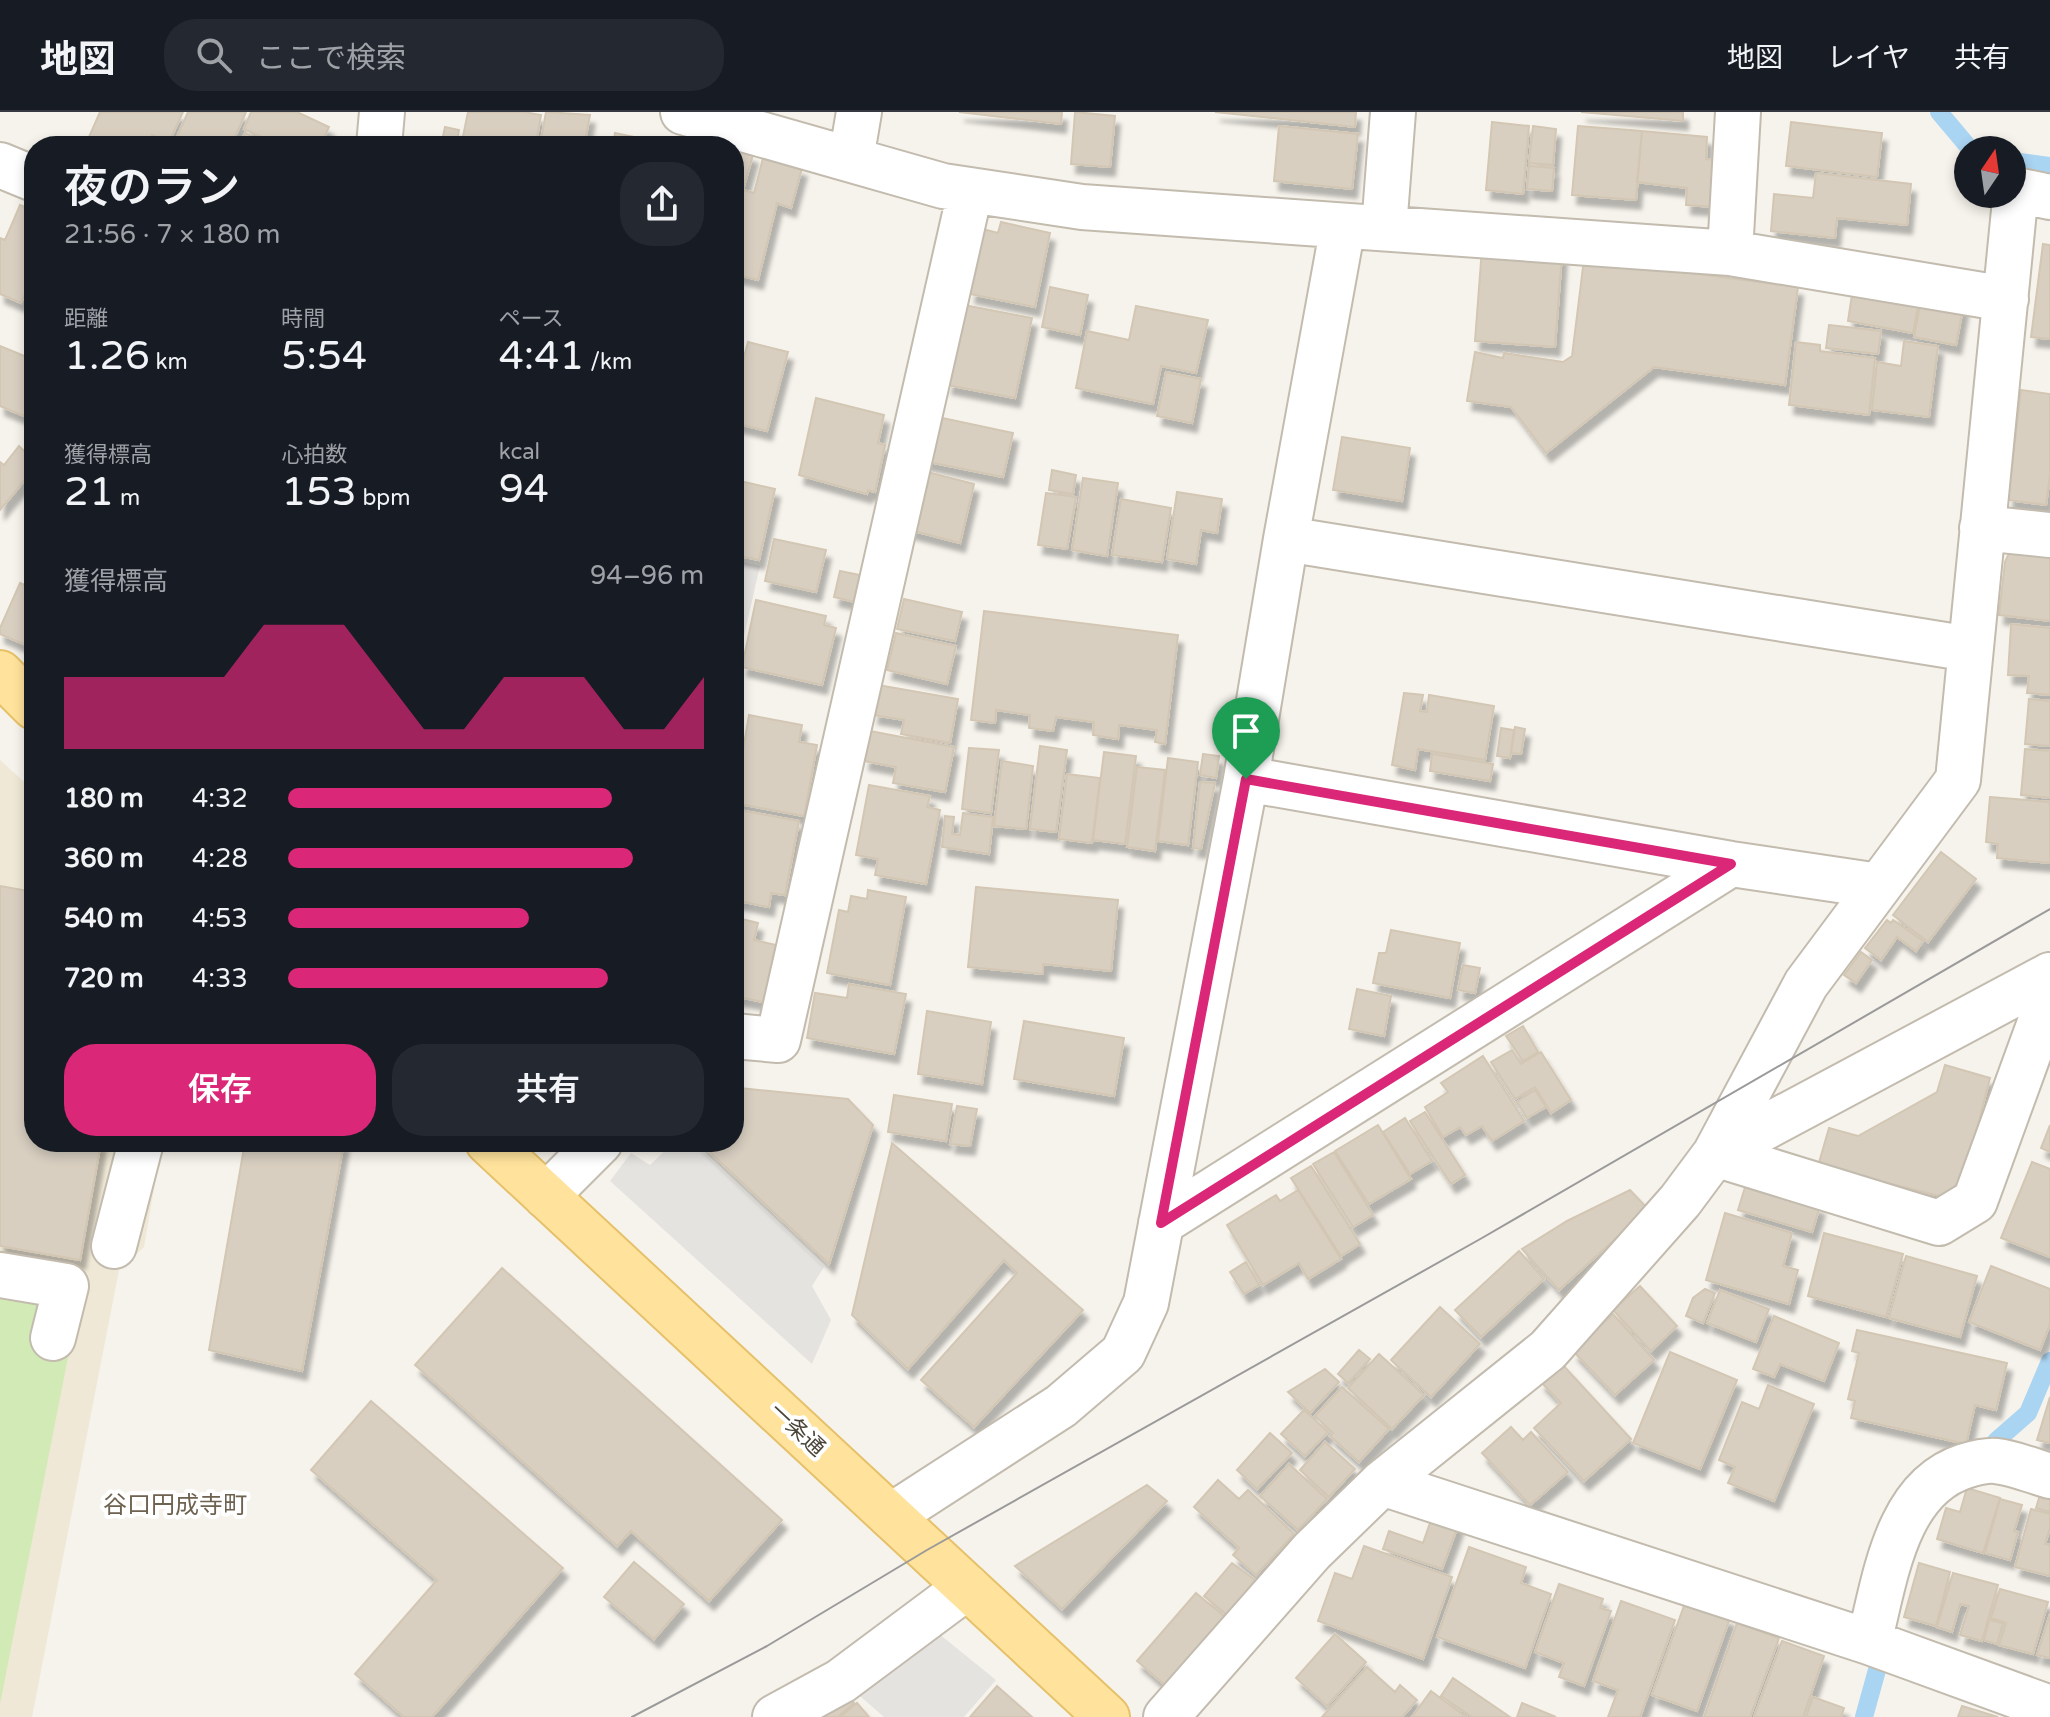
<!DOCTYPE html>
<html lang="ja">
<head>
<meta charset="utf-8">
<style>
  body { margin:0; font-family:"Varela Round","Noto Sans JP",sans-serif; background:#242831; color:#f1f3f6; height:100vh; display:flex; flex-direction:column; font-size:30px; white-space:nowrap }
  * { box-sizing:border-box; margin:0 }
  p { font-size:26px; color:#9ea1a6 }
  .icon { flex:none; width:44px; height:44px; fill:none; stroke:currentColor; stroke-width:2; stroke-linecap:round; stroke-linejoin:round }
  .map { position:relative; flex:1; overflow:hidden }
  .details { position:absolute; left:24px; top:24px; width:720px; height:1016px; display:flex; flex-direction:column; background:#171b24; border-radius:32px; box-shadow:0 4px 12px #0003 }
  .details>* { flex:none }
  .needle { width:52px; rotate:13deg }
  .tools { position:absolute; left:1954px; top:24px; display:grid; gap:16px }
  .tools a { display:grid; place-items:center; width:72px; height:72px; border-radius:50%; background:#171b24; box-shadow:0 4px 12px #0003; font-size:40px }
  .pin { position:absolute; display:grid; place-items:center; width:68px; height:68px; color:#fff; margin:-82px -34px; border-radius:50% 50% 50% 0; rotate:-45deg; box-shadow:0 0 8px #0007 }
  .pin .icon { rotate:45deg }
  .round { display:grid; place-items:center; flex:none; width:84px; height:84px; border-radius:32px; background:#242831 }
  .head { display:flex; align-items:center; justify-content:space-between; height:136px; padding:0 40px }
  h1 { font-size:44px; font-weight:600; line-height:60px }
  .stats { display:grid; grid-template-columns:repeat(3,1fr); gap:12px; height:136px; padding:8px 40px }
  .stats div { display:grid; align-content:center }
  .stats b { font-size:40px; font-weight:600 }
  .stats small { font-size:22px; font-weight:400 }
  .stats p { font-size:22px }
  .chart { height:224px; padding:16px 40px }
  .chart p { display:flex; justify-content:space-between }
  .chart svg { width:100%; height:144px; margin-top:8px; fill:#db2777; opacity:.7 }
  .cta { display:flex; gap:16px; margin-top:auto; padding:16px 40px }
  .cta a { flex:1; height:92px; border-radius:32px; background:#db2777; color:#fff; font-size:32px; font-weight:600; line-height:92px; text-align:center }
  .cta a+a { background:#242831; color:#f1f3f6 }
  ul { padding:0 40px; list-style:none; font-size:26px }
  li { display:grid; grid-template-columns:128px 96px 1fr; align-items:center; height:60px }
  li i { height:20px; border-radius:10px; background:#db2777 }
  header { display:flex; align-items:center; gap:48px; box-sizing:border-box; height:112px; padding:0 40px; background:#171b24; border-bottom:2px solid #363941 }
  header strong { font-size:38px }
  nav { display:flex; gap:44px; margin-inline-start:auto; font-size:28px }
  .search { width:560px; height:72px; background:#242831; display:flex; align-items:center; gap:20px; box-sizing:border-box; padding:0 28px; border-radius:32px; color:#9ea1a6; font-size:30px }
  .map>svg:first-child { display:block }
  .education { fill:#efe8d6 }
  .green { fill:#d2eab5 }
  .parking { fill:#e5e3e0 }
  .lines { fill:none; stroke-linecap:round; stroke-linejoin:round }
  .stream { stroke:#a9d4f2; stroke-width:18 }
  .building { fill:#d8cfc1; stroke:#d3c7b4; stroke-width:2; filter:url(#shadow) }
  .minor-casing { stroke:#c2bbae; stroke-width:48 }
  .major-casing { stroke:#e6c16a; stroke-width:48 }
  .minor { stroke:#fff; stroke-width:44 }
  .major { stroke:#ffe39c; stroke-width:44 }
  .tram { stroke:#9a9a9a; stroke-width:2 }
  .route-casing { stroke:#fff; stroke-width:16 }
  .route { stroke:#db2777; stroke-width:10 }
  .labels { text-anchor:middle; stroke-width:8; stroke-linejoin:round; paint-order:stroke }
  .street-label { font-size:22px; fill:#4b4439; stroke:#fff }
  .neighbourhood-label { font-size:24px; fill:#6e6250; stroke:#fff }
</style>
</head>
<body>
<header>
<strong>地図</strong>
<div class="search"><svg class="icon" aria-label="search" viewBox="0 0 24 24"><circle cx="10" cy="10" r="6"/><path d="M15 15l6 6"/></svg>ここで検索</div>
<nav><a>地図</a><a>レイヤ</a><a>共有</a></nav>
</header>
<div class="map">
<svg width="2050" height="1605" viewBox="0 0 2050 1605">
  <defs>
    <filter id="shadow"><feDropShadow dx="5" dy="9" stdDeviation="2" flood-color="#0004"/></filter>
  </defs>
  <rect width="100%" height="100%" fill="#f6f3ec"/>
  <path class="education" d="M0 648 34 679V1030H167L160 1042 144 1135 119 1158 32 1605H0Z"/>
  <path class="green" d="M0 1176 42 1184 69 1240 0 1592Z"/>
  <path class="parking" d="M734 448 760 454 734 567Z
    M674 1030H692L824 1155 812 1174 831 1208 812 1252 610 1069 631 1041 650 1053Z
    M933 1517 996 1568 964 1605H884L853 1578Z"/>
  <g class="lines">
    <path class="stream" d="M1939 0 1971 38
      M2012 49 2050 54
      M1996 1329 2028 1301 2050 1249
      M1864 1605 1877 1558"/>
  </g>
  <path class="building" d="M100 0H183L169 30 152 23 147 34H85Z
    M188 0H246L231 34H173Z
    M251 0H297L329 15 320 34H281L244 17Z
    M468 0H524L541 3 536 31 539 30 538 34H461Z
    M546 0 590 3 585 29 609 34H540Z
    M959 0H1062L1061 12Z
    M1075 0 1115 4 1110 55 1071 52Z
    M1215 0H1356L1355 15Z
    M1581 0H1683V9Z
    M1492 10 1529 14 1523 82 1486 78Z
    M1791 10 1882 21 1877 65 1786 54Z
    M1279 14 1358 22 1352 77 1274 69Z
    M1533 14 1556 17 1553 53 1529 51Z
    M1578 14 1642 19 1636 88 1572 83Z
    M445 15 459 18 456 34H441Z
    M1642 19 1707 25 1706 47 1719 48 1715 95 1686 93 1687 76 1637 70Z
    M245 21 274 34H239Z
    M615 21 644 27 643 34H613Z
    M734 37 753 43 743 78 754 81 763 46 802 56 791 96 777 91 758 168 734 162Z
    M1529 54 1554 56 1552 79 1527 77Z
    M1816 61 1911 72 1907 113 1837 106 1835 126 1771 119 1774 82 1813 86Z
    M20 93 34 99V169L31 168 21 191 0 182V126L5 128Z
    M1001 110 1050 121 1035 195 970 182 983 117 998 121Z
    M2043 132 2050 133V227L2031 225Z
    M1482 136 1562 142 1555 235 1475 229Z
    M1584 147 1798 175 1785 273 1654 255 1546 341 1511 295 1467 289 1475 240 1503 246 1504 241 1563 250 1572 244Z
    M1050 175 1088 183 1080 223 1042 215Z
    M1853 176 1919 188 1913 221 1848 209Z
    M1922 183 1964 191 1956 233 1914 225Z
    M964 193 1032 206 1015 286 947 273Z
    M1136 194 1208 208 1196 261 1161 254 1153 292 1076 276 1087 219 1129 228Z
    M1829 213 1881 219 1878 242 1826 236Z
    M1904 229 1938 234 1929 305 1872 298 1877 250 1901 254Z
    M748 230 788 240 767 319 734 311V283Z
    M1796 230 1820 233V239L1875 246 1869 303 1789 293Z
    M0 234 34 248V282L24 304 0 294Z
    M1166 260 1201 267 1192 311 1157 304Z
    M2021 278 2050 282V364L2046 393 2008 388Z
    M816 286 884 303 878 331 885 333 875 380 868 378 867 382 799 363Z
    M933 304 1013 321 1003 365 924 349Z
    M1342 325 1410 336 1402 389 1333 378Z
    M19 334 24 339 28 335 34 339V357L0 398V350L4 353Z
    M920 358 974 372 960 431 906 417Z
    M1052 358 1076 363 1073 382 1049 378Z
    M1083 366 1118 371 1107 444 1072 438Z
    M740 369 775 377 759 448 734 443V395Z
    M1177 380 1222 387 1217 421 1201 418 1196 452 1167 447Z
    M1046 381 1076 385 1067 437 1038 433Z
    M1121 387 1171 396 1162 450 1112 443Z
    M774 427 826 438 816 480 765 469Z
    M2010 439 2050 440V509L1999 503 2005 450Z
    M840 459 860 463 855 490 834 485Z
    M20 471 34 477V515L26 533 0 522V516Z
    M904 487 962 500 955 529 897 517Z
    M756 488 826 504 824 513 836 516 822 573 742 555Z
    M984 499 1178 523 1165 632 1155 630 1157 618 1119 613 1118 627 1093 623 1094 610 1056 605 1053 619 1029 616 1030 603 996 598 995 611 971 608Z
    M2011 512 2050 516V583L2027 581 2029 564 2008 563Z
    M896 521 956 534 947 572 887 558Z
    M878 573 958 587 950 631 901 622 904 608 873 603Z
    M1404 581 1423 583 1420 599 1427 600 1429 583 1494 594 1485 648 1418 637 1415 658 1392 653Z
    M2029 587 2050 589V634L2025 632Z
    M749 603 802 613 799 630 817 633 804 704 734 691Z
    M1515 615 1525 617 1521 642 1511 641Z
    M1501 616 1514 618 1510 646 1497 644Z
    M870 619 954 635 945 680 893 671 896 655 864 649Z
    M1040 634 1067 638 1056 720 1030 717Z
    M969 636 999 638 991 701 962 697Z
    M2025 637 2050 639V686L2021 683Z
    M1104 640 1136 644 1125 732 1093 728Z
    M1203 642 1219 644 1216 666 1200 663Z
    M1432 642 1493 652 1490 669 1430 659Z
    M1168 646 1198 650 1188 733 1158 729Z
    M1002 649 1033 654 1026 717 994 714Z
    M1137 655 1165 658 1155 739 1127 735Z
    M1067 662 1100 666 1092 731 1059 727Z
    M1200 670 1215 671 1201 737 1193 736Z
    M869 673 930 684 927 695 940 698 926 772 875 763 878 747 856 743Z
    M1990 685 2050 690V751L1997 746 1998 732 1986 730Z
    M734 697 799 709 785 783 771 781 769 795 734 788Z
    M963 701 993 705 989 742 942 735 945 704 954 705 952 722 960 723Z
    M1941 740 1976 767 1928 830 1893 803Z
    M0 774 34 780V1030H101L80 1148 0 1134Z
    M976 775 1118 788 1111 859 1043 852V862L968 855Z
    M868 778 906 785 890 873 827 861 839 798 848 800 851 784 867 787Z
    M734 805 758 811 754 828 776 833 763 890 734 884Z
    M1887 808 1891 811 1893 808 1923 829 1916 839 1897 825 1881 848 1865 836Z
    M1391 818 1460 831 1450 886 1373 871 1379 841H1386Z
    M1861 840 1872 848 1856 871 1844 863Z
    M1463 853 1480 856 1475 881 1458 878Z
    M849 872 906 882 894 942 807 926 815 881 847 886Z
    M1357 877 1391 884 1384 924 1349 917Z
    M927 899 991 910 982 972 918 962Z
    M1024 909 1124 926 1114 984 1014 967Z
    M1523 914 1538 940 1523 949 1506 924Z
    M1512 938 1521 952 1541 940 1571 988 1551 1001 1535 975 1515 987 1491 950Z
    M1483 944 1524 1009 1492 1029 1482 1014 1466 1023 1460 1015 1443 1025 1425 995 1448 980 1441 971Z
    M1945 953 1990 966 1972 1035 1955 1081 1944 1085 1818 1054 1829 1016 1858 1024 1937 980Z
    M740 976 848 987 873 1013 829 1152 699 1030H734V982Z
    M1535 978 1546 995 1527 1006 1517 990Z
    M894 983 952 992 946 1029 888 1020Z
    M957 994 977 997 970 1034 950 1032Z
    M1425 1000 1465 1063 1451 1072 1410 1009Z
    M1405 1006 1432 1049 1410 1062 1383 1020Z
    M1378 1013 1411 1067 1369 1092 1335 1039Z
    M2050 1013V1040L2041 1036Z
    M245 1030H344L302 1259 209 1238Z
    M892 1031 1083 1198 974 1315 921 1268 1017 1161 1004 1148 908 1257 852 1203Z
    M1334 1040 1373 1103 1353 1115 1313 1052Z
    M2032 1050 2050 1057V1145L2001 1126Z
    M1311 1054 1360 1132 1341 1144 1291 1066Z
    M1746 1072 1820 1094 1812 1120 1738 1098Z
    M1298 1078 1341 1147 1308 1167 1299 1151 1263 1173 1227 1113 1276 1083 1280 1089Z
    M1630 1078 1648 1097 1559 1178 1522 1137 1567 1109Z
    M1725 1101 1792 1121 1783 1154 1798 1158 1789 1192 1706 1168Z
    M1824 1121 1903 1142 1886 1205 1808 1184Z
    M1519 1139 1544 1167 1481 1225 1455 1198Z
    M1906 1144 1977 1164 1960 1225 1889 1206Z
    M1246 1150 1259 1173 1244 1182 1230 1160Z
    M1991 1154 2050 1177V1212L2040 1238 1969 1210Z
    M502 1156 782 1408 709 1489 631 1419 617 1434 415 1253Z
    M1640 1174 1677 1214 1651 1239 1613 1198Z
    M1705 1177 1715 1181 1703 1211 1686 1204 1693 1186Z
    M1720 1178 1769 1197 1756 1230 1707 1211Z
    M1440 1195 1480 1232 1431 1285 1391 1248Z
    M1613 1202 1654 1248 1615 1283 1573 1239Z
    M1774 1204 1839 1231 1824 1269 1780 1252 1774 1265 1753 1257Z
    M1857 1218 2007 1251 1996 1298 1975 1293 1966 1332 1851 1306 1855 1289 1848 1287 1859 1241 1852 1239Z
    M1359 1238 1370 1247 1348 1271 1338 1262Z
    M1670 1240 1737 1268 1700 1357 1633 1331Z
    M1379 1242 1424 1283 1392 1317 1348 1276Z
    M1561 1251 1631 1327 1584 1369 1534 1316 1561 1291 1540 1269Z
    M1325 1257 1339 1270 1310 1301 1288 1280Z
    M1768 1273 1814 1292 1774 1389 1728 1371 1735 1355 1719 1348 1742 1290 1759 1297Z
    M1342 1275 1389 1317 1359 1350 1330 1324 1333 1321 1315 1304Z
    M2050 1285V1331L2037 1328Z
    M371 1289 563 1456 432 1605H404L355 1562 437 1468 311 1358Z
    M1304 1298 1328 1320 1305 1344 1281 1322Z
    M1511 1315 1523 1328 1531 1320 1568 1360 1530 1393 1482 1341Z
    M1270 1321 1292 1341 1257 1377 1237 1358Z
    M1325 1330 1355 1357 1329 1385 1300 1358Z
    M1289 1352 1327 1387 1298 1418 1260 1384Z
    M1218 1368 1239 1387 1248 1378 1294 1422 1256 1463 1233 1443 1239 1436 1194 1395Z
    M1147 1373 1167 1389 1062 1497 1015 1454Z
    M1967 1376 2000 1386 1983 1441 1937 1427 1946 1396 1960 1400Z
    M2040 1383 2050 1386V1400L2036 1396Z
    M2000 1387 2022 1393 2014 1419 2018 1420 2010 1448 1985 1441Z
    M2031 1397 2050 1402V1416L2045 1432 2050 1433V1464L2015 1455Z
    M1433 1402 1459 1411 1442 1457 1383 1437 1389 1419 1423 1431Z
    M1364 1434 1452 1465 1423 1547 1318 1509 1335 1461 1352 1467Z
    M1469 1435 1526 1455 1521 1471 1551 1482 1525 1556 1437 1525Z
    M634 1450 684 1492 654 1527 604 1485Z
    M1232 1451 1255 1468 1227 1503 1204 1484Z
    M1919 1451 1950 1460 1936 1514 1904 1505Z
    M1953 1461 1998 1473 1982 1529 1960 1523 1969 1494 1960 1492 1952 1520 1937 1515Z
    M1559 1472 1603 1487 1600 1496 1611 1499 1584 1574 1559 1565 1564 1551 1535 1540Z
    M2000 1477 2048 1490 2033 1542 1999 1533 2006 1511 1991 1506Z
    M1196 1481 1225 1505 1165 1573 1137 1549Z
    M1621 1489 1675 1508 1640 1605H1608L1618 1578 1593 1569Z
    M1685 1491 1730 1506 1697 1599 1652 1583Z
    M2050 1502V1546L2037 1543Z
    M1989 1508 2003 1511 1997 1532 1984 1528Z
    M1737 1511 1779 1526 1750 1605H1704Z
    M1335 1522 1366 1550 1327 1594 1296 1566Z
    M1782 1529 1824 1544 1803 1605H1754Z
    M1367 1555 1395 1580 1400 1573 1417 1588 1402 1605H1322Z
    M1453 1566 1510 1605H1472L1441 1584Z
    M997 1574 1032 1605H970Z
    M1431 1579 1466 1605H1412Z
    M846 1582 854 1591 838 1605H822L816 1598Z
    M1813 1585 1844 1596 1841 1605H1806Z
    M857 1591 869 1605H840Z
    M1522 1591 1556 1605H1517Z
    M1962 1594 1998 1605H1958Z"/>
  <g class="lines">
    <g class="minor-casing">
      <path id="minor" d="M683 0 943 74 1082 95 1730 141 2006 187
        M379 34 382 0
        M851 47 859 0
        M0 53 34 67
        M1384 116 1393 0
        M1730 141 1738 0
        M1982 416 2050 423
        M1286 427 1970 537
        M1246 667 1731 752 1879 774
        M734 924 778 928 970 80
        M1715 1042 1939 1111 1975 1089 2050 883
        M1715 1042 2050 863
        M546 1084 600 1030
        M1161 1111 1731 752
        M114 1134 141 1030
        M0 1163 66 1174 53 1226
        M1382 1371 1869 1530 2050 1596
        M891 1404 1061 1294 1123 1241 1146 1191 1246 667 1286 427 1343 114
        M1869 1530C1885 1469 1895 1376 1965 1354 1975 1351 1986 1348 1996 1349 2014 1351 2033 1359 2050 1364
        M775 1605 841 1569 967 1475
        M1166 1605 1312 1439 1382 1371 1548 1238 1680 1089 1715 1042 1806 872 1958 668 2016 78 2050 85"/>
    </g>
    <g class="major-casing">
      <path id="major" d="M0 561 34 595
        M488 1030 1107 1605"/>
    </g>
    <use href="#minor" class="minor"/>
    <use href="#major" class="major"/>
    <path class="tram" d="M632 1605 767 1534 927 1438 1482 1126 2050 797"/>
  </g>
  <g class="lines">
    <g class="route-casing">
      <path id="route" d="M1246 667 1731 752 1161 1111Z"/>
    </g>
    <use href="#route" class="route"/>
  </g>
  <g class="labels">
    <g class="street-label">
      <text transform="translate(798 1317) rotate(43)" y="8">一条通</text>
    </g>
    <g class="neighbourhood-label">
      <text x="175" y="1401">谷口円成寺町</text>
    </g>
  </g>
</svg>
<div class="tools">
<a><svg class="needle" viewBox="-14 -14 28 28"><path d="M0-13l5 13h-10z" fill="#e53935"/><path d="M0 13l5-13h-10z" fill="#9ea1a6"/></svg></a>
</div>
<div class="pin" style="left:1246px;top:667px;background:#1e9e55"><svg class="icon" aria-label="arrive" viewBox="0 0 24 24"><path d="M6 21V4h12l-3 4 3 4H6"/></svg></div>
<section class="details">
<div class="head"><div><h1>夜のラン</h1><p>21:56 · 7 × 180 m</p></div><a class="round"><svg class="icon" aria-label="share" viewBox="0 0 24 24"><path d="M12 15V3M7 8l5-5 5 5M5 13v7h14v-7"/></svg></a></div>
<div class="stats">
<div><p>距離</p><b>1.26<small> km</small></b></div>
<div><p>時間</p><b>5:54</b></div>
<div><p>ペース</p><b>4:41<small> /km</small></b></div>
</div>
<div class="stats">
<div><p>獲得標高</p><b>21<small> m</small></b></div>
<div><p>心拍数</p><b>153<small> bpm</small></b></div>
<div><p>kcal</p><b>94</b></div>
</div>
<div class="chart"><p><span>獲得標高</span>94–96 m</p>
<svg viewBox="0 0 160 44" preserveAspectRatio="none"><path d="M0 44V22L10 22L20 22L30 22L40 22L50 6L60 6L70 6L80 22L90 38L100 38L110 22L120 22L130 22L140 38L150 38L160 22V44z"/></svg>
</div>
<ul>
<li><b>180 m</b>4:32<i style="width:78%"></i></li>
<li><b>360 m</b>4:28<i style="width:83%"></i></li>
<li><b>540 m</b>4:53<i style="width:58%"></i></li>
<li><b>720 m</b>4:33<i style="width:77%"></i></li>
</ul>
<div class="cta"><a>保存</a><a>共有</a></div>
</section>
</div>
</body>
</html>
